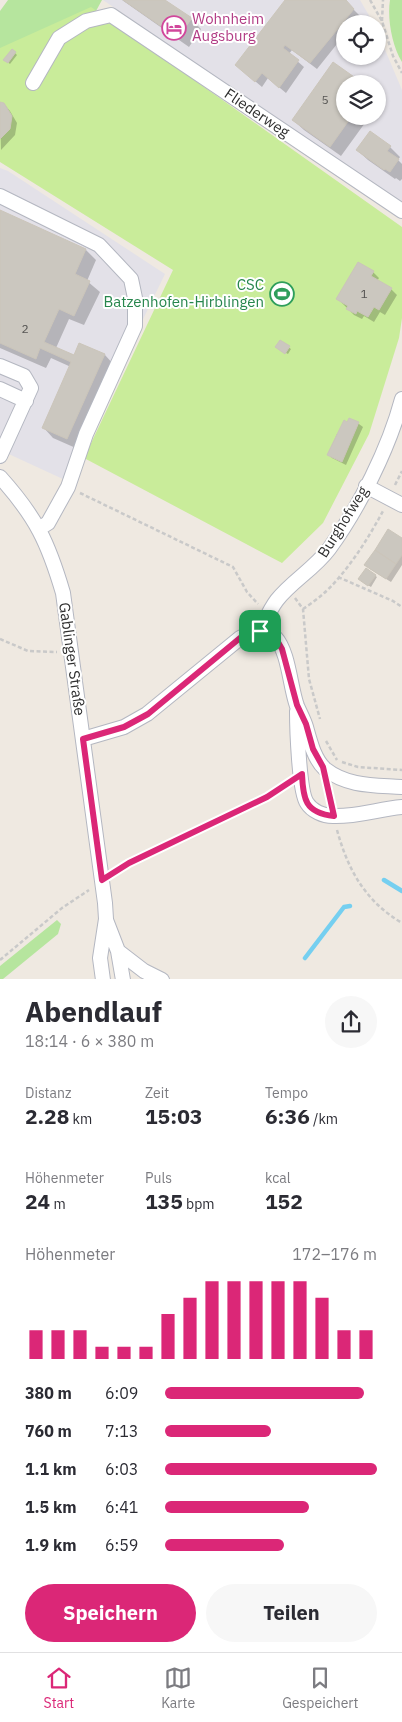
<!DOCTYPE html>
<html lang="de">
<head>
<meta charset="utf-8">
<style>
  body { margin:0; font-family:"IBM Plex Sans",sans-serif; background:#f7f7f7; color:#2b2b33; height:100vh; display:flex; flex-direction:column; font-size:19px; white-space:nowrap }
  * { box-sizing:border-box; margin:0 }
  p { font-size:16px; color:#7c7c81 }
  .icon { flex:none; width:28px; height:28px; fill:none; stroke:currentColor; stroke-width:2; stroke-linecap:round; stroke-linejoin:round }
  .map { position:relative; height:979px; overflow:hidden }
  .panel { display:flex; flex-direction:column; background:#fff; flex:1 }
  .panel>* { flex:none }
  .buttons { position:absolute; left:336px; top:15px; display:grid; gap:10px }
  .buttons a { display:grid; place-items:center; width:50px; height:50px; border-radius:50%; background:#fff; box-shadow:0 1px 4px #0004; font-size:25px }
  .pin { position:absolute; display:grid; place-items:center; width:42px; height:42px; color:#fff; margin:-21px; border-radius:10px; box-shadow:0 2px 8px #0006 }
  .round { display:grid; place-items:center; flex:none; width:52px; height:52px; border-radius:26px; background:#f7f7f7 }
  .overview { display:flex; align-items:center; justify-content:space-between; height:85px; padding:0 25px }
  h1 { font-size:28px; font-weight:800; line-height:38px }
  .stats { display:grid; grid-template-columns:repeat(3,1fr); gap:8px; height:85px; padding:5px 25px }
  .stats div { display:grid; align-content:center }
  .stats b { font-size:21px; font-weight:800 }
  .stats small { font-size:14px; font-weight:400 }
  .stats p { font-size:14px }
  .chart { height:140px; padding:10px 25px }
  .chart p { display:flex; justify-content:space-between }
  .chart svg { width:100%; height:90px; margin-top:5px; stroke:#db2777; stroke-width:6 }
  .action { display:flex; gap:10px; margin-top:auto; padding:10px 25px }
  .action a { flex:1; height:58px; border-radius:30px; background:#db2777; color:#fff; font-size:20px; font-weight:800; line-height:58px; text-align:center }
  .action a+a { background:#f7f7f7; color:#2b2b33 }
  ul { padding:0 25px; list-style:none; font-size:16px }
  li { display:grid; grid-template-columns:80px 60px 1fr; align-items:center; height:38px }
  li i { height:12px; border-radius:6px; background:#db2777 }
  .tab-bar { display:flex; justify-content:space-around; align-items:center; height:70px; border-top:1px solid #e1e1e2; background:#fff; font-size:14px; color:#7c7c81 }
  .tab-bar a { display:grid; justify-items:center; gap:2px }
  .tab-bar .current { color:#db2777 }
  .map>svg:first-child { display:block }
  .industrial { fill:#e3e1e8; fill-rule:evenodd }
  .green { fill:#b6e59e }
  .pitch { fill:#c9ec9a }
  .shadow { fill:#0003 }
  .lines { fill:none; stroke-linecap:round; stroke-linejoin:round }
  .stream { stroke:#75cff0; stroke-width:4.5 }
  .building { fill:#cbc7bf; stroke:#cbc5ba }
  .minor-casing { stroke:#b4b7c1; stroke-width:16 }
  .path { stroke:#c9c9c9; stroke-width:2.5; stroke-dasharray:4 2.5; stroke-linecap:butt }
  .minor { stroke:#fff; stroke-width:14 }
  .route-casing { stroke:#fff; stroke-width:10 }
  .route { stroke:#db2777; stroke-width:6 }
  .labels { text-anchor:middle; stroke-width:4; stroke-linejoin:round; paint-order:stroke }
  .number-label { font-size:12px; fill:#555452 }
  .hotel-label { font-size:15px; fill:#b23c85; stroke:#fff; text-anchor:start }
  .street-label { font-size:15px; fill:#2e2e2e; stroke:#fff }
  .leisure-label { font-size:15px; fill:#27864d; stroke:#fff; text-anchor:end }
</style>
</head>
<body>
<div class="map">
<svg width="402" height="980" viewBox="0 0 402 980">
  <rect width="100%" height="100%" fill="#efe9e1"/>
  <path class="industrial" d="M103 0H360L374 24H345V56H378V33L402 90V205ZM345 84H378V116H345Z
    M0 168 8 171 165 274 65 480 0 450Z"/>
  <path class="green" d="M8 0H102L96 11 49 35 0 52V11Z
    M390 0H402V62C392 46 387 18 390 0Z
    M57 920 61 924 58 934 3 979H0V966Z"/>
  <path class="pitch" d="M91 7 402 227V318L399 338 369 434 323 523 282 563 84 458 173 270 0 162V48Z"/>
  <path class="shadow" d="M122 0H163L191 19 201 29 189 47Z
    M287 0H344L360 16 353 24H345V34L317 69 292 50 289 54 304 67 286 93 268 78 262 87 243 71Z
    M12 50 17 55 10 64 5 60Z
    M345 84V116H370L341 156 304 130 293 120Z
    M378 97 381 100 378 105Z
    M0 103 4 104 10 111 17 123 15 135 1 150Z
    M390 147 400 157 398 160 402 164V179L400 181 396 178 395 179 368 160 357 150Z
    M0 212 86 250 96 260 87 281 100 292 84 325 69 319 56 348 74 357 80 344 105 355 115 366 78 449 53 438 43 427 71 367 51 358 46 368 0 348Z
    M373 272 379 278 377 281 391 289 397 295 385 315 380 312 374 322 364 316 362 319 354 315 338 299Z
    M280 342 291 349 288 354 279 349Z
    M350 420 359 424 363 427 346 465 332 458 328 454 337 434 339 435Z
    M402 540V565L391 582 370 569Z
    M366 569 377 577 371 587 361 581Z"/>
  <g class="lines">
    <path class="stream" d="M384 880 402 891
      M305 958 344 907 350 906"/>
  </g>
  <path class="building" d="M123 0H165L192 18 178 38Z
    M285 0H346L354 9 310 63 285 45 283 48 299 60 279 88 262 73 255 82 235 65Z
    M12 49 16 52 8 63 3 60Z
    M333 62 364 84H345V116H352L330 147 292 120Z
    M0 102 4 103 12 116 10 129 0 139Z
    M370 131 391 146 387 151 399 159 390 172 385 169 384 170 356 150Z
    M0 210 86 249 75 274 90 281 74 316 59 309 44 342 74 355 79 343 105 354 67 439 42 428 71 362 40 348 36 359 0 343Z
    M358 262 374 271 371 276 392 288 379 310 374 307 368 317 357 311 356 314 346 309 348 306 336 299Z
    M280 340 290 346 285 354 275 347Z
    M349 418 359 422 342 462 327 455 344 420 347 422Z
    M388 529 402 538V555L396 564 375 550Z
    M375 550 396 564 386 579 364 565Z
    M366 568 376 575 368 586 358 579Z"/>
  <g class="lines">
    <g class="minor-casing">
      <path id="minor" d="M33 83 59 38 86 21 111 15 402 211
        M0 196 99 245 131 279 135 298V326L86 434 68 487 48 523 40 528
        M0 366 24 376 31 388 0 456
        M0 389 26 401
        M0 477C36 517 48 542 63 593L105 903 106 919 100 958 103 980
        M366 486 402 505
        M260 631C265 621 270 609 277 600 292 581 314 569 329 549 359 508 389 448 402 399
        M297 711C297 727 299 792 307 803 312 811 323 816 333 816 356 817 379 809 402 807
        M83 739 124 727 147 714 240 638C251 632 264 626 275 637 289 652 290 687 297 706 300 713 304 720 306 727 310 741 314 759 325 769 348 787 375 785 402 787
        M106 920 118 951 123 980
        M118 951 144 971 162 980"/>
    </g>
    <path class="path" d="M370 0 382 21 393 56 402 73
      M382 21 383 0
      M395 485 402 471
      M80 493 233 567 247 592 258 604
      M338 577 393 601 402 607
      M295 598 303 609 309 679 320 719
      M303 609C309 605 316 600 322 595 346 574 368 539 383 511
      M0 639 28 651 57 652
      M326 741 337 760
      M342 762 358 767 402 770
      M328 788 331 802
      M337 830C348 870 365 901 402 923
      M114 873 129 863 267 797 288 782
      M0 960 62 908 89 890"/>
    <use href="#minor" class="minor"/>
  </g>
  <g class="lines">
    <g class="route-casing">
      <path id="route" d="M260 631 267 632 275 637 282 649 297 705 306 724 313 749 323 767 334 816C305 813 303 799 302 774L267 797 129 863 102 880 83 739 124 727 148 714 240 638 250 633Z"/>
    </g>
    <use href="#route" class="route"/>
  </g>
  <defs>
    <g id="hotel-ring" transform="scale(1.25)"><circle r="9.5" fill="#fff" stroke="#d1479c" stroke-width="1.5"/><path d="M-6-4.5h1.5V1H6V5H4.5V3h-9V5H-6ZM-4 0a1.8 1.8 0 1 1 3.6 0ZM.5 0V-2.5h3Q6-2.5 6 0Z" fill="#d1479c"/></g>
    <g id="stadium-ring" transform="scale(1.25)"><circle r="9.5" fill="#fff" stroke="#2e9e5b" stroke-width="1.5"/><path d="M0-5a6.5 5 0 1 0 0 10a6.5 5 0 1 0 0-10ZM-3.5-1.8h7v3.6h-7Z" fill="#2e9e5b"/></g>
  </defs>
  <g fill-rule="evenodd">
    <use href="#hotel-ring" x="174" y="28"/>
    <use href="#stadium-ring" x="282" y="294"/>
  </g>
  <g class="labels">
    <g class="number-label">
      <text x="325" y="104">5</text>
      <text x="364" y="298">1</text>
      <text x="25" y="333">2</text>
    </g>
    <g class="hotel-label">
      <text x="192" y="24">Wohnheim<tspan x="192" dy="17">Augsburg</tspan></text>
    </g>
    <g class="street-label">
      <text transform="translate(257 113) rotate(34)" y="5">Fliederweg</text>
      <text transform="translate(343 522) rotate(-58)" y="5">Burghofweg</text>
      <text transform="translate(72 659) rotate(82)" y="5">Gablinger Straße</text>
    </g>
    <g class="leisure-label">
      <text x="264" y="290">CSC<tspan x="264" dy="17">Batzenhofen-Hirblingen</tspan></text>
    </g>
  </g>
</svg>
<div class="buttons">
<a><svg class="icon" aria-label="locate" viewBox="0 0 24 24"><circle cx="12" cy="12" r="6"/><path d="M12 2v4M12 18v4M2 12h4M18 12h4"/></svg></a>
<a><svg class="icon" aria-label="layers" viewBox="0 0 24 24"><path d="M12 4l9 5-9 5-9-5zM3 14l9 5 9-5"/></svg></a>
</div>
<div class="pin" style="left:260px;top:631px;background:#1e9e55"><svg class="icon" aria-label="arrive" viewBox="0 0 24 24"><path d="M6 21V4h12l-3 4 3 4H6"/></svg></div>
</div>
<section class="panel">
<div class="overview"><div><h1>Abendlauf</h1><p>18:14 · 6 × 380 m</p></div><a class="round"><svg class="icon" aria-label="share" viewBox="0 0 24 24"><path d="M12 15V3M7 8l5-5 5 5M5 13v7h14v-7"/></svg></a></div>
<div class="stats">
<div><p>Distanz</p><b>2.28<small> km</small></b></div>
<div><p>Zeit</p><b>15:03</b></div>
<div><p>Tempo</p><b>6:36<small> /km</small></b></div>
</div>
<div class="stats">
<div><p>Höhenmeter</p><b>24<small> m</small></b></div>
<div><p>Puls</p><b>135<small> bpm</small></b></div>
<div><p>kcal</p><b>152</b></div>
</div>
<div class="chart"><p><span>Höhenmeter</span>172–176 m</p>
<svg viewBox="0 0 160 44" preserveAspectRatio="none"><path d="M5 44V30M15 44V30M25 44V30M35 44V38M45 44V38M55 44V38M65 44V22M75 44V14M85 44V6M95 44V6M105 44V6M115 44V6M125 44V6M135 44V14M145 44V30M155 44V30"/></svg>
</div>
<ul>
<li><b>380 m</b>6:09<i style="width:94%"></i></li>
<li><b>760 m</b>7:13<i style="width:50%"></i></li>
<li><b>1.1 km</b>6:03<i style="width:100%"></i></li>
<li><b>1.5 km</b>6:41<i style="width:68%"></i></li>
<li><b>1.9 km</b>6:59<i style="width:56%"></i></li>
</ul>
<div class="action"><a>Speichern</a><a>Teilen</a></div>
</section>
<nav class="tab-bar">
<a class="current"><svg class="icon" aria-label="home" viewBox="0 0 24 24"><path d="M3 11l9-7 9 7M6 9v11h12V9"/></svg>Start</a>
<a><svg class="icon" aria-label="map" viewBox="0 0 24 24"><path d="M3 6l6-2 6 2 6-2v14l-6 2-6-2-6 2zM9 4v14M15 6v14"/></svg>Karte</a>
<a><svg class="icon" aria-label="saved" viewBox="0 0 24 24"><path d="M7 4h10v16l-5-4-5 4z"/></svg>Gespeichert</a>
</nav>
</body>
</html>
